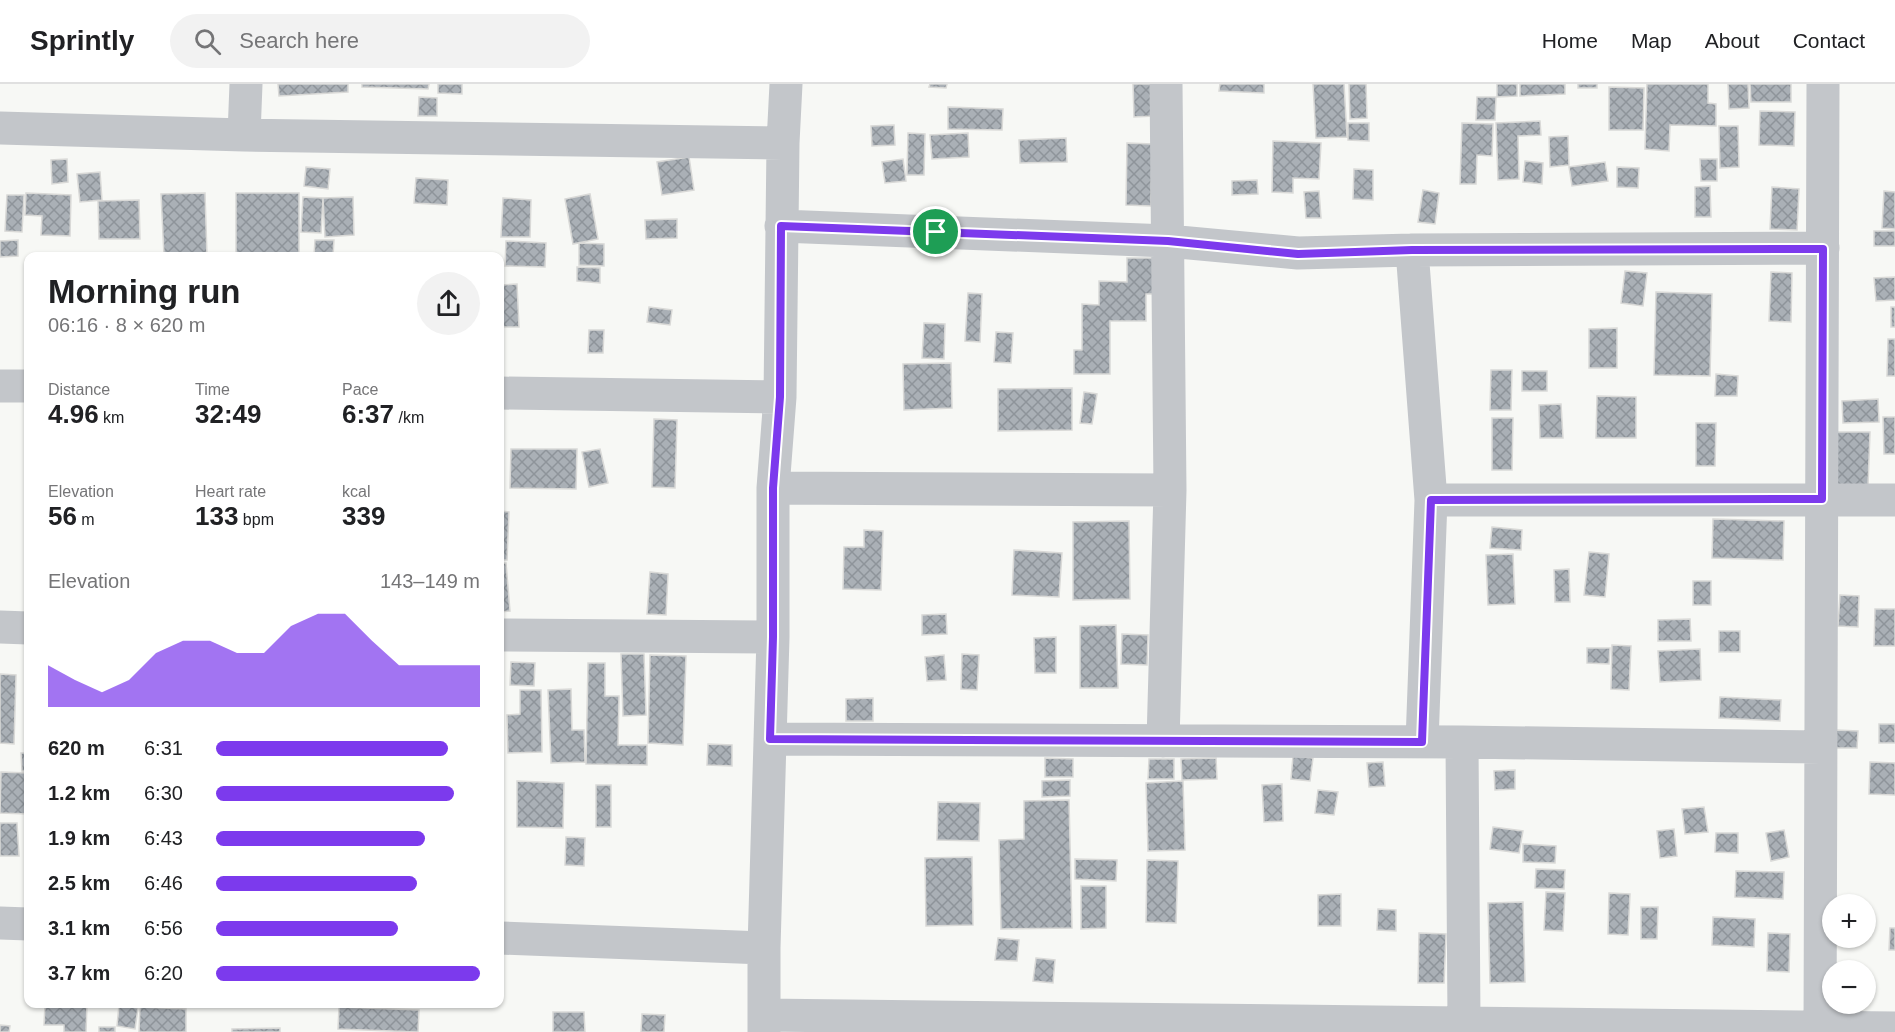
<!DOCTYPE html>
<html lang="en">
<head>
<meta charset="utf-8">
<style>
  body { margin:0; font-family:Arial,sans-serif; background:#f2f2f2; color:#202124; height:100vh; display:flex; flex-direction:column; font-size:22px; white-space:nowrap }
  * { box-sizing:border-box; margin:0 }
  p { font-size:20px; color:#757577 }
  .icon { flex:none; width:33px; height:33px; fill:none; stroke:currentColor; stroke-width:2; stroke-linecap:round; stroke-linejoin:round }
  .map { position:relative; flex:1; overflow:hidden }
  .drawer { position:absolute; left:24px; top:168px; width:480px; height:756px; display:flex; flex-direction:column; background:#fff; border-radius:12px; box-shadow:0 2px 4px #0004 }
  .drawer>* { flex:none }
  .fabs { position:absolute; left:1822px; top:810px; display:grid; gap:12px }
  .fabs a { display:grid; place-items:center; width:54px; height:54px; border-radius:50%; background:#fff; box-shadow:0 2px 4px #0004; font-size:30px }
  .pin { position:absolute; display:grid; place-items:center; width:51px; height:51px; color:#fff; margin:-26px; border:3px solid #fff; border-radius:50%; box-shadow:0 2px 6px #0007 }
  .round { display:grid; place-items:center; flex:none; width:63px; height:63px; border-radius:32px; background:#f2f2f2 }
  .head { display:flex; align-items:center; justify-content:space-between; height:102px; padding:0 24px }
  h1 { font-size:33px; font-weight:700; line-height:45px }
  .figures { display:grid; grid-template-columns:repeat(3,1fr); gap:9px; height:102px; padding:6px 24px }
  .figures div { display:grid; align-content:center }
  .figures b { font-size:26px; font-weight:700 }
  .figures small { font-size:16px; font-weight:400 }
  .figures p { font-size:16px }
  .chart { height:168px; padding:12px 24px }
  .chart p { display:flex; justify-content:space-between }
  .chart svg { width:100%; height:108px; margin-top:6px; fill:#7c3aed; opacity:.7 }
  ul { padding:0 24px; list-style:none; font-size:20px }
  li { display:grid; grid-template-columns:96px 72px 1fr; align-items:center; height:45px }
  li i { height:15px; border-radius:8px; background:#7c3aed }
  header { display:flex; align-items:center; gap:36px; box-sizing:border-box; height:84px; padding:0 30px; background:#fff; border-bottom:2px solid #e0e0e0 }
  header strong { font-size:28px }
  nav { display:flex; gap:33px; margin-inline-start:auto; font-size:21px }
  .search { width:420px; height:54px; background:#f2f2f2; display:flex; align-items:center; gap:15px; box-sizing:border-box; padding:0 21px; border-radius:33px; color:#757577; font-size:22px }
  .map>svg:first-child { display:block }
  .building { fill:url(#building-cross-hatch); stroke:#d9d9d7; stroke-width:1.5 }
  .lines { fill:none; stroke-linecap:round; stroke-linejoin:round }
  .minor { stroke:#c3c6ca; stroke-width:33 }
  .route-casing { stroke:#fff; stroke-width:12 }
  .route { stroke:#7c3aed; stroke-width:8 }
</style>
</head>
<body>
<header>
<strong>Sprintly</strong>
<div class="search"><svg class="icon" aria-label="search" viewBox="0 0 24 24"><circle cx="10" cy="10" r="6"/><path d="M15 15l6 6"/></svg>Search here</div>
<nav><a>Home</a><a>Map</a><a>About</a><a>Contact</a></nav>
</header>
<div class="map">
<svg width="1895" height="948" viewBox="0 0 1895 948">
  <defs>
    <pattern id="building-cross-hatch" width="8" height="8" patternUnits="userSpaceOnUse" patternTransform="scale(1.5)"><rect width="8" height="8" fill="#aab0b6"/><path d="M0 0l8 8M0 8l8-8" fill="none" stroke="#8e949a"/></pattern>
  </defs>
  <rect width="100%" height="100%" fill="#f7f8f5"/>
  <path class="building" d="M278 0H348V8L279 12Z
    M362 0H429L428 5 362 3Z
    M438 0H462V10L438 9Z
    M930 0H947L946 4 929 3Z
    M1133 0H1153L1154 32 1134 33Z
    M1220 0H1264V9L1219 7Z
    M1313 0H1344L1347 53 1316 54Z
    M1349 0H1366L1367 34 1350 35Z
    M1497 0H1517V12L1497 13Z
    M1520 0H1565V10L1520 12Z
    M1578 0H1597V4H1578Z
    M1647 0H1708V19L1716 20V42L1670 41 1669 67 1645 65Z
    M1728 0H1748L1749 24 1729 25Z
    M1750 0H1791V18H1751Z
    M1609 3 1644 4 1643 46H1609Z
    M419 13 437 14V32H418Z
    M1477 13H1496L1495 36H1476Z
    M948 23 1003 25 1002 46 948 45Z
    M1760 27 1795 28 1794 62 1759 61Z
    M1540 37 1541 51 1518 52 1519 95 1498 96 1496 39Z
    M1348 39H1369V57L1348 56Z
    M1462 39 1493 40 1492 72 1477 71 1476 100H1460Z
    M894 41 895 61 872 62 871 42Z
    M1719 42H1738L1739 83 1720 84Z
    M908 49 925 50 924 91H907Z
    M968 49 969 73 932 75 930 51Z
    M1568 52 1569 81 1550 83 1549 53Z
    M1066 54 1067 78 1020 79 1019 56Z
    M1273 57 1321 59 1319 95 1293 94V109L1272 108Z
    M1127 59 1152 60 1151 122 1126 121Z
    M689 73 694 106 662 111 657 78Z
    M67 75 68 98 52 100 51 76Z
    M903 75 906 97 885 99 882 78Z
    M1700 75H1717V97H1701Z
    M1525 77 1543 79 1542 100 1523 98Z
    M1605 78 1608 97 1572 102 1569 83Z
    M306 83 330 85 328 105 304 102Z
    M1617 83 1639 84 1638 104 1617 103Z
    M1354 85 1373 86V116L1353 115Z
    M100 88 102 116 80 118 77 90Z
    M416 94 448 96 447 121 414 119Z
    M1257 96 1258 110 1232 111V97Z
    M1710 102 1711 133H1695V103Z
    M1772 103 1799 105 1797 146 1770 145Z
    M1423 106 1439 109 1435 140 1418 138Z
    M1319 107 1321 134H1306L1304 108Z
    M1884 107 1895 108V145L1882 144Z
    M26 109 71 111 70 152 41 151 42 132 25 131Z
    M205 109 207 172H164L161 110Z
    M236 109H299V172H236Z
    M590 110 598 155 573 160 565 115Z
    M7 111H24L22 148 5 147Z
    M303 113 323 114 321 149 301 148Z
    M353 113 354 151 325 153 323 114Z
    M503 114 531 116 530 153H501Z
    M139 116 140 155H99L98 117Z
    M677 135V154L646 155 645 136Z
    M1874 147H1895V162H1874Z
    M18 156V172L0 173V157Z
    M315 156H334L333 172H314Z
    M506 157 546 159 545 183 505 182Z
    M579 159 604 160V182L579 181Z
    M1127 174H1164L1163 210H1146V237H1110V290H1074V266H1082V220L1099 221V197L1127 198Z
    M577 183 600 184V199L577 197Z
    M1625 187 1647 189 1643 222 1621 219Z
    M1771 188 1792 189 1791 238 1769 237Z
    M1895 193V216L1876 217 1874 194Z
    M517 200 519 243H500V201Z
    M1656 208 1712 210 1710 292 1654 291Z
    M968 209 982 210 980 258 965 257Z
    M649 223 672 226 670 241 647 238Z
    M1891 223H1895V243H1891Z
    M924 239 945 240 944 275 922 274Z
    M1617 244V284H1589V245Z
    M589 246H604L603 269H588Z
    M996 248 1013 249 1011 279 994 278Z
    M1888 255H1895V292H1887Z
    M951 279 952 324 904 326 903 280Z
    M1491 286H1512L1511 326H1490Z
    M1522 287H1547V307H1522Z
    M1716 290 1738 292 1737 312H1715Z
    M1072 304V346L998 347V305Z
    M1084 308 1097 310 1092 340 1080 339Z
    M1597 312 1636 313V354H1596Z
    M1878 315 1879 338 1843 339 1842 317Z
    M1561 320 1563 354H1540L1539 321Z
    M1883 333H1895V370H1884Z
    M1492 334H1513L1512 386H1492Z
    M654 335 677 336 675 404 652 403Z
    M1696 339H1716L1715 382H1696Z
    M1831 348H1870L1868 402 1830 401Z
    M511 365H577L576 405 510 404Z
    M600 365 608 399 589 403 582 368Z
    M500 427 509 428 507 476H500Z
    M1713 435 1784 437 1783 476 1712 474Z
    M1129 437 1130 515 1073 516V438Z
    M1492 443 1522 446 1521 466 1490 464Z
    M864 446 883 447 881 506 843 505 844 463H864Z
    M1014 466 1062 469 1059 513 1012 511Z
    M1589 468 1609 470 1605 513 1584 511Z
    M1513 470 1515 520 1488 521 1486 471Z
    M500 479H506L510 527 500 528Z
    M1569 485 1570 518H1555L1554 486Z
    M650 488 668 490 666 531 647 530Z
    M1693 497H1711V521H1693Z
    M1840 511 1859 512 1858 543 1838 542Z
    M1875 525H1895V562H1874Z
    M946 530 947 550 922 551V531Z
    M1690 535 1691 557H1658V536Z
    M1116 541 1118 604H1080V542Z
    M1719 547H1740V568H1719Z
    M1122 550 1148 551 1147 581 1121 580Z
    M1056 553V589H1035L1034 554Z
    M1612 561 1631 562 1629 606 1611 605Z
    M1587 564H1610L1609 580 1587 579Z
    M1700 565 1701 596 1660 598 1658 567Z
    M621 570H644L646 631 623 632Z
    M962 570 979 571 977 606 961 605Z
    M650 571 686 572 683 661 648 659Z
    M944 571 946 596 927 597 925 573Z
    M511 578 535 579 534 602 510 601Z
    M588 579H605V612H619L618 661H647V681L586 680Z
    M0 590 16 591 14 660 0 659Z
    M571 605 572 646H584L585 678 551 679 548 606Z
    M520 606H541L542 668 508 669 507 631 520 630Z
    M1720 613 1781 616 1780 637 1719 634Z
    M873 614V637H846V615Z
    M1879 640H1895V659H1879Z
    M1836 646 1858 647 1857 664H1835Z
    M708 660 732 661V682L707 681Z
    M21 669H28V687H22Z
    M1293 672 1313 674 1310 697 1291 695Z
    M1045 674 1073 675V693H1045Z
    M1216 674 1217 695 1182 696 1181 675Z
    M1149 675H1174V695H1148Z
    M1383 678 1385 702 1369 703 1367 679Z
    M1870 678 1895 679V711L1869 710Z
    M1515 686V705L1495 706 1494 687Z
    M1 688 28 689V730L0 729Z
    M1070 696V712L1042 713V697Z
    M517 697 564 699 563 744 517 743Z
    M1183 697 1185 766 1148 767 1146 699Z
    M1282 700 1283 737 1264 738 1262 701Z
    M596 701H611V743H596Z
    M1318 706 1338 708 1334 731 1315 729Z
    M1069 716 1072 844 1001 845 999 756 1024 755V717Z
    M938 718 980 719 979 757 937 756Z
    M1704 723 1708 748 1685 750 1682 725Z
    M0 739H17L19 772H0Z
    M1493 743 1523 747 1519 769 1490 765Z
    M1674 745 1677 772 1660 774 1657 747Z
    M1784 746 1789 773 1771 777 1766 749Z
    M1716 749H1738V769L1715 768Z
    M566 753 585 754 584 782 565 781Z
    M1523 760 1556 762 1555 779 1523 778Z
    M972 773 973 841 926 842 925 774Z
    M1075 775 1117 776 1116 797 1075 795Z
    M1147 776 1178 777 1176 839 1146 838Z
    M1536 785 1565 786 1564 805 1535 804Z
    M1736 787 1784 788 1783 815 1735 813Z
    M1081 802H1106V844L1081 845Z
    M1546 808 1565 809 1563 847 1544 846Z
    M1609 809 1630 810 1628 851 1608 850Z
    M1341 810V842H1318V811Z
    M1523 818 1525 898 1490 899 1488 819Z
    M1641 823H1658L1657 855H1641Z
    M1378 825 1396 826V847L1377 846Z
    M1713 833 1755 835 1754 863 1712 861Z
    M1890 844H1895V866H1889Z
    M1419 849 1446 850 1444 899H1418Z
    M1768 849 1790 850 1789 888 1767 887Z
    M998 854 1019 856 1017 877 995 876Z
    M1036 874 1055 876 1053 899 1033 897Z
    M45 920H87L86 948H64V941H44Z
    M119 921 138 924 135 945 117 942Z
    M140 923 186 925V948H139Z
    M339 923 419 926 418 948 338 945Z
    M553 928H584L585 948H553Z
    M642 930 665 931 664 948H641Z
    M0 941 10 942 9 948H0Z
    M99 943H115V948H99Z
    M280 944V948H232V945Z"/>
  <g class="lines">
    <path class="minor" d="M0 44 244 51 783 59
      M244 51 246 0
      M781 142 1168 157 1298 169 1412 166 1823 164
      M1412 166 1431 416 1422 658
      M0 302H28
      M500 309 780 313
      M773 404 1170 406
      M1431 416H1895
      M0 543 28 544
      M500 551 773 553
      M770 655 1462 658 1821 663
      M1163 657 1170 406 1166 0
      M1462 658 1464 938
      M0 839 28 840
      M500 854 764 864
      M764 931 1895 944
      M764 948V864L773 553V404L780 313 783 59 786 0
      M1820 948 1823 0"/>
  </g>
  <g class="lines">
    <g class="route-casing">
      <path id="route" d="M781 142 1168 157 1298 170 1412 166 1823 165 1822 415 1431 416 1422 658 770 655 773 553V404L780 313Z"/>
    </g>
    <use href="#route" class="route"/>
  </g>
</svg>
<div class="fabs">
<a>+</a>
<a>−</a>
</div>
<div class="pin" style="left:936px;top:148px;background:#1e9e55"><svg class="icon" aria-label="arrive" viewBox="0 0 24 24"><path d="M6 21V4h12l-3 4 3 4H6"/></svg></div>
<section class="drawer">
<div class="head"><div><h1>Morning run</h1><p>06:16 · 8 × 620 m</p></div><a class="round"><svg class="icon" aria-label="share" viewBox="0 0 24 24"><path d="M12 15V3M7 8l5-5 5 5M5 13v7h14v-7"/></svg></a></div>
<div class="figures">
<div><p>Distance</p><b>4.96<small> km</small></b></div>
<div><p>Time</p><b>32:49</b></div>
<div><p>Pace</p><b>6:37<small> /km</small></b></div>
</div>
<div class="figures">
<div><p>Elevation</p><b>56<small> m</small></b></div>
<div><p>Heart rate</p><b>133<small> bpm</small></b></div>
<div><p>kcal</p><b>339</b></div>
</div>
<div class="chart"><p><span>Elevation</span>143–149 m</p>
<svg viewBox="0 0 160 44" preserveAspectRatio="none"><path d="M0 44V27L10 33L20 38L30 33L40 22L50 17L60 17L70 22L80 22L90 11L100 6L110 6L120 17L130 27L140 27L150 27L160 27V44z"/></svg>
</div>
<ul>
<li><b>620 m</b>6:31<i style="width:88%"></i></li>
<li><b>1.2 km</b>6:30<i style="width:90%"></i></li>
<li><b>1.9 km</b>6:43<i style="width:79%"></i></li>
<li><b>2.5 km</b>6:46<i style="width:76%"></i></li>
<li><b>3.1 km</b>6:56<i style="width:69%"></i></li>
<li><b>3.7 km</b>6:20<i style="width:100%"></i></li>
</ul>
</section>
</div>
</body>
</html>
